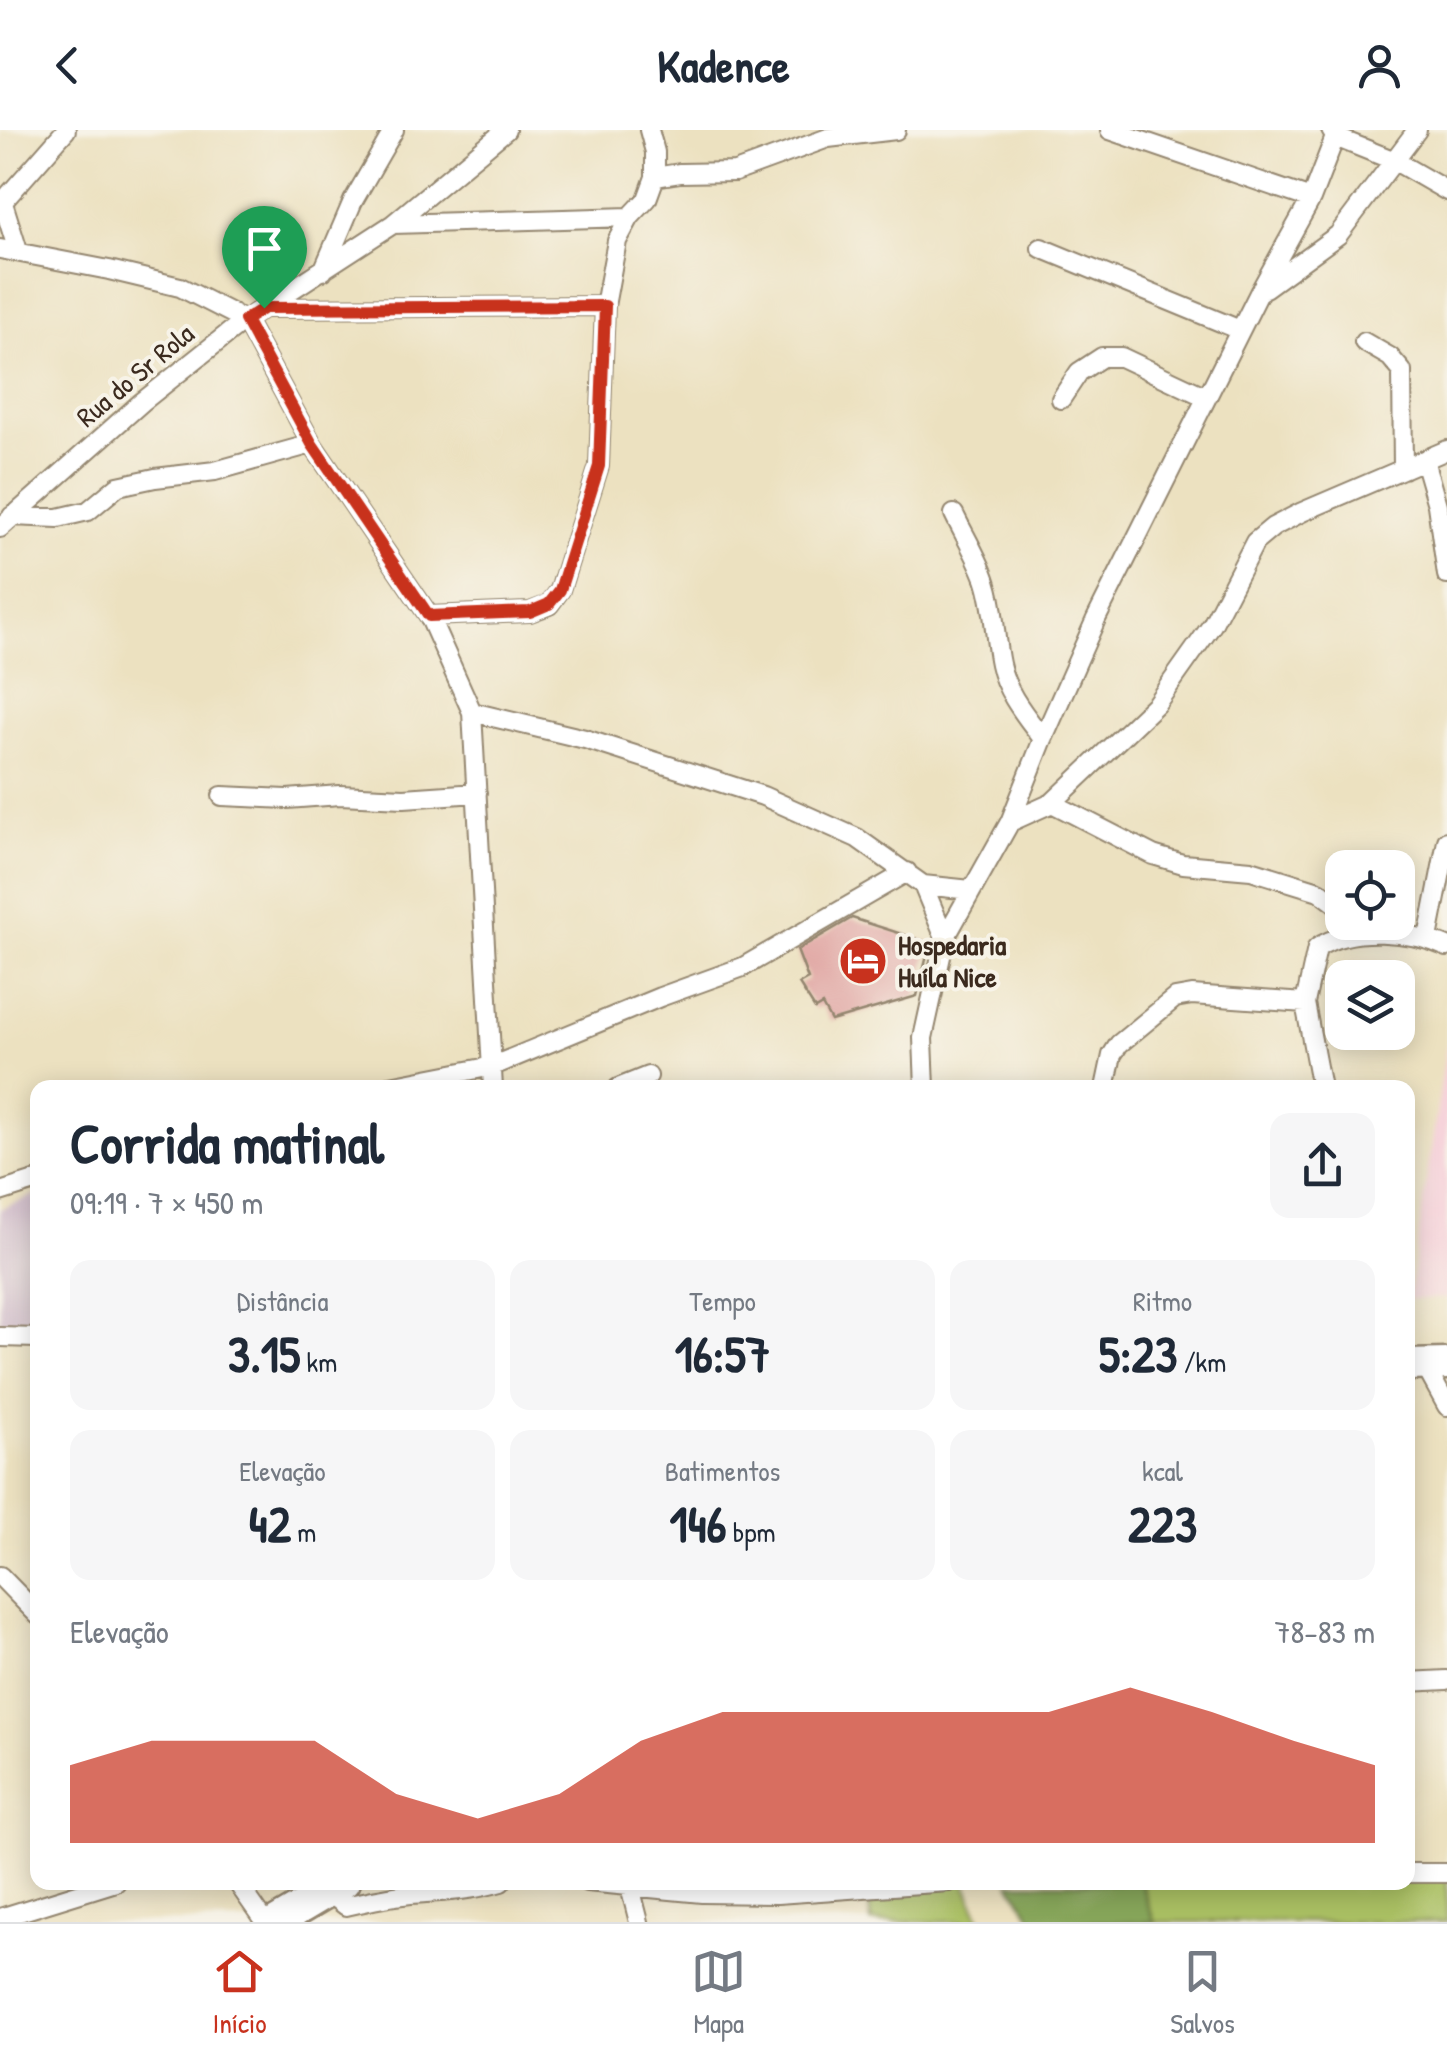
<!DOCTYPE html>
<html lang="pt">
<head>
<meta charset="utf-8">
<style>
  body { margin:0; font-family:"Patrick Hand",sans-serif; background:#f6f6f7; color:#1f2937; height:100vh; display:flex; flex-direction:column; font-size:38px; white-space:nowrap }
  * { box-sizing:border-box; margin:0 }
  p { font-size:32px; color:#747a83 }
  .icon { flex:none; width:55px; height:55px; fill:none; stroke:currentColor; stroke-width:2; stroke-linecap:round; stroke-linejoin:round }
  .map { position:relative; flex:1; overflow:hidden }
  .panel { position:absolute; left:30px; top:950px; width:1385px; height:810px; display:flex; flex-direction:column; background:#fff; border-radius:20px; box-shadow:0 5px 25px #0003 }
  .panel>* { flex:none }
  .controls { position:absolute; left:1325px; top:720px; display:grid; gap:20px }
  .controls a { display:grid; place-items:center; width:90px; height:90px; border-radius:20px; background:#fff; box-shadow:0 5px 25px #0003; font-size:50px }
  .pin { position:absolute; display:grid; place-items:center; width:85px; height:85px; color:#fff; margin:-102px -42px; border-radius:50% 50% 50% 0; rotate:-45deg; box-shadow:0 0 10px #0007 }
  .pin .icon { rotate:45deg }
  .round { display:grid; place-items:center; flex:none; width:105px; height:105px; border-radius:20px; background:#f6f6f7 }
  .head { display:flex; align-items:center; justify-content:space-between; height:170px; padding:0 40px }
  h1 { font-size:55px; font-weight:800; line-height:75px }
  .figures { display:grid; grid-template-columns:repeat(3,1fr); gap:15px; height:170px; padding:10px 40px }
  .figures div { display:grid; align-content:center; border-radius:20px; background:#f6f6f7; text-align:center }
  .figures b { font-size:50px; font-weight:800 }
  .figures small { font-size:28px; font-weight:400 }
  .figures p { font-size:28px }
  .chart { height:280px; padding:20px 40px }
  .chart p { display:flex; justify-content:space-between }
  .chart svg { width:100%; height:180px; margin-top:10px; fill:#c8321e; opacity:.7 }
  header { display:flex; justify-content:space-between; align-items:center; height:130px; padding:0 40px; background:#fff; font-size:45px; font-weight:800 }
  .tab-bar { display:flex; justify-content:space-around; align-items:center; height:140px; border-top:2px solid #e0e1e3; background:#fff; font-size:28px; color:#747a83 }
  .tab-bar a { display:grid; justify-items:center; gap:5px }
  .tab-bar .active { color:#c8321e }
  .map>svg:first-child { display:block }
  .built { fill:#f6cfd9 }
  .industrial { fill:#d1bdcb }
  .green { fill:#aac064; stroke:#727541; stroke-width:2.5 }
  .forest { fill:#87a65a; stroke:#61683c; stroke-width:2.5 }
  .building { fill:#dfa19f }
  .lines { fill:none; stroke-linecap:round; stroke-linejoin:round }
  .street-casing { stroke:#94866f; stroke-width:22 }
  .primary-casing { stroke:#94866f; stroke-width:35 }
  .street { stroke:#fff; stroke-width:18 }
  .primary { stroke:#fff; stroke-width:30 }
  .route-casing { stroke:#fff; stroke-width:20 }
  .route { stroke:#c8321e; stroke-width:12 }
  .labels { text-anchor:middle; stroke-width:8; stroke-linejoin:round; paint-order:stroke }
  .street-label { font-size:28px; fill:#3b2a1e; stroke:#f7f3e8 }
  .poi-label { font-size:28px; font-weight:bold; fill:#3b2a1e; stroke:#f7f3e8; text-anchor:start }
</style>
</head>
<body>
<header><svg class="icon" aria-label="back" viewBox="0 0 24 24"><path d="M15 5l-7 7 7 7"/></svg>Kadence<svg class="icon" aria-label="person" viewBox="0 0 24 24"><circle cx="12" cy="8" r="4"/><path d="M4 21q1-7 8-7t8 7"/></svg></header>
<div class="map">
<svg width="1447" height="1792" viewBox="0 0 1447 1792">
  <rect width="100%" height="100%" fill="#f7f3e8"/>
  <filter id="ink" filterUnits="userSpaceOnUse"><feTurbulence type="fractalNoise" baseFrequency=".01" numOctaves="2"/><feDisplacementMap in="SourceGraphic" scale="20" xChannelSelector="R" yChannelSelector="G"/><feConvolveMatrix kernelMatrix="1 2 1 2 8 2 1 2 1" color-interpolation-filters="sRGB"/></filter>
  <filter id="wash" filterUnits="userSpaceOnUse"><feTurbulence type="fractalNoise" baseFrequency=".0048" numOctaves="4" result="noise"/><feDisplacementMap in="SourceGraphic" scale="40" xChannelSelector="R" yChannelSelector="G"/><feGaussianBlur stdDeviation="2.25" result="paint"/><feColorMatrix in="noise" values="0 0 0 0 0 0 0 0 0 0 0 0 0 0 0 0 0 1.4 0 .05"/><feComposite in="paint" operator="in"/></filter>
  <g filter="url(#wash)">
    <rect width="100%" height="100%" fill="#ece1c0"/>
    <path class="built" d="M1447 911V1168L1409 1169Z"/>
    <path class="industrial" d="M37 1064V1197L0 1196V1079Z"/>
    <path class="green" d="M1408 1743H1447V1792H1154L1141 1753 1408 1752Z
      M949 1753H965L981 1792H871L867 1759Z"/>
    <path class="forest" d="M1010 1753H1141L1154 1792H1035Z"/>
    <g id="blocks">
      <path class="building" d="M852 788 930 813 917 866 831 891 822 875 815 879 799 854 808 849 797 820Z"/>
    </g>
  </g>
  <g filter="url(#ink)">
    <use href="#blocks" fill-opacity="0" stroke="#94866f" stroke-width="2.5"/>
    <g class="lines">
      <g class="street-casing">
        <path id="street" d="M1110 0 1311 69
          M1337 0 1335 7 1395 31 1447 61
          M655 47 680 43 735 42 828 8 896 0
          M3 73 18 121
          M0 75 66 0
          M393 94 630 87
          M1041 118 1240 200
          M0 119 109 140 180 157 245 190 312 314 429 486 472 582 493 958
          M323 141 353 71 394 0
          M1265 158 1338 105 1417 0
          M265 178 605 176
          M1364 212 1390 227 1402 241 1403 339
          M1061 269 1079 242 1102 227H1121L1206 267
          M1424 330 1437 375 1447 445
          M954 384C964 405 977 426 985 448 995 476 994 506 1000 534 1006 563 1026 586 1043 609
          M12 386 58 388 88 381 118 356 155 348 215 341 312 314
          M0 398 142 272 245 190 393 94 506 0
          M429 486 530 482 549 475 560 460 599 336 605 176 617 111 630 87 647 69 655 47V22L649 0
          M472 582 585 609 763 666 857 708 923 755 945 808
          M222 666 287 669 340 665 404 668 477 663
          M1052 673 1153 725 1183 734 1251 740 1319 761 1342 778
          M1010 692 1052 673 1156 574 1212 495 1255 412 1273 397 1302 382 1447 320
          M923 755 971 760
          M1428 808 1447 711
          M380 958 493 936 660 867 743 837 907 742
          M618 958 648 946
          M925 958 923 908 945 808 1010 692 1043 609 1096 489 1260 161 1311 69 1335 7 1331 0
          M1105 958 1112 925 1119 914 1175 868 1192 865 1305 873
          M1321 958 1305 873 1317 818C1351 795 1412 801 1447 817
          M0 1062 38 1050
          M0 1207 38 1208
          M1424 1234 1447 1276
          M0 1446 38 1485
          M1408 1552 1447 1550
          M1408 1743H1447
          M237 1752 265 1792
          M587 1752 702 1763 777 1764 949 1752
          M630 1757 639 1792
          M328 1762 346 1776C367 1771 389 1766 411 1764 442 1762 470 1761 501 1752
          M0 1788 116 1752"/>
      </g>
      <g class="primary-casing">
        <path id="primary" d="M1408 1235 1447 1234
          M277 1792 344 1752"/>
      </g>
      <use href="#street" class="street"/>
      <use href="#primary" class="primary"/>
    </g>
  </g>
  <g class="lines" filter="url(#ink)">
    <g class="route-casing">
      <path id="route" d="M605 176 599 336 560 460 549 474 530 482 429 486 312 314 245 190 264 178Z"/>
    </g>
    <use href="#route" class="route"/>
  </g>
  <defs>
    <g id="hotel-disc" transform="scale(2.5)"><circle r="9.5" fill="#c8321e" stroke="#f7f3e8"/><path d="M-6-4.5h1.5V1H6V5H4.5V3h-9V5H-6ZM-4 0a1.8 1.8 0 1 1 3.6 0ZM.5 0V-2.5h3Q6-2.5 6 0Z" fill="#fff"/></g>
  </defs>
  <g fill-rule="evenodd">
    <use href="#hotel-disc" x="863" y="831"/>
  </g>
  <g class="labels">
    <g class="street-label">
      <text transform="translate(135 245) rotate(-40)" y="10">Rua do Sr Rola</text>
    </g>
    <g class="poi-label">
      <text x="898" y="825">Hospedaria<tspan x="898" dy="32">Huíla Nice</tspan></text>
    </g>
  </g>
</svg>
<div class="controls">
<a><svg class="icon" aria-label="locate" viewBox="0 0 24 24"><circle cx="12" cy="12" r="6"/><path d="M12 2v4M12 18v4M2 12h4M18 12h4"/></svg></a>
<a><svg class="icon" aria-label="layers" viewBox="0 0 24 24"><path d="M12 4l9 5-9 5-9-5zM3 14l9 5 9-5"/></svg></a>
</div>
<div class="pin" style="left:264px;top:178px;background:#1e9e55"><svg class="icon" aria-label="arrive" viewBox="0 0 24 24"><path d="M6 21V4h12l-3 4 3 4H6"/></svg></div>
<section class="panel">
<div class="head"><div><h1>Corrida matinal</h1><p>09:19 · 7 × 450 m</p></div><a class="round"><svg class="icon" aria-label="share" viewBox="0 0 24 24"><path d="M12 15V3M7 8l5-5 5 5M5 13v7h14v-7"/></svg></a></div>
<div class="figures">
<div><p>Distância</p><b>3.15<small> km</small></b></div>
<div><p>Tempo</p><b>16:57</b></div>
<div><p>Ritmo</p><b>5:23<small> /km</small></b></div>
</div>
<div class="figures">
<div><p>Elevação</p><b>42<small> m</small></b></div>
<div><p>Batimentos</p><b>146<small> bpm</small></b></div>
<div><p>kcal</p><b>223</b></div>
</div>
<div class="chart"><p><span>Elevação</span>78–83 m</p>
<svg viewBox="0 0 160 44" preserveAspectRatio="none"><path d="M0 44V25L10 19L20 19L30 19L40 32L50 38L60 32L70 19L80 12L90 12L100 12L110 12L120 12L130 6L140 12L150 19L160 25V44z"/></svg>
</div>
</section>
</div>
<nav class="tab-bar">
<a class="active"><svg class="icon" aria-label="home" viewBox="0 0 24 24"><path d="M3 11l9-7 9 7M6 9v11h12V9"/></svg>Início</a>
<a><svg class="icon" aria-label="map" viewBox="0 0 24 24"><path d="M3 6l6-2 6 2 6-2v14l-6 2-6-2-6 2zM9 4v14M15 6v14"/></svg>Mapa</a>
<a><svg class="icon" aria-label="saved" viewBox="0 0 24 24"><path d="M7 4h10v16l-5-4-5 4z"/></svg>Salvos</a>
</nav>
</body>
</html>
